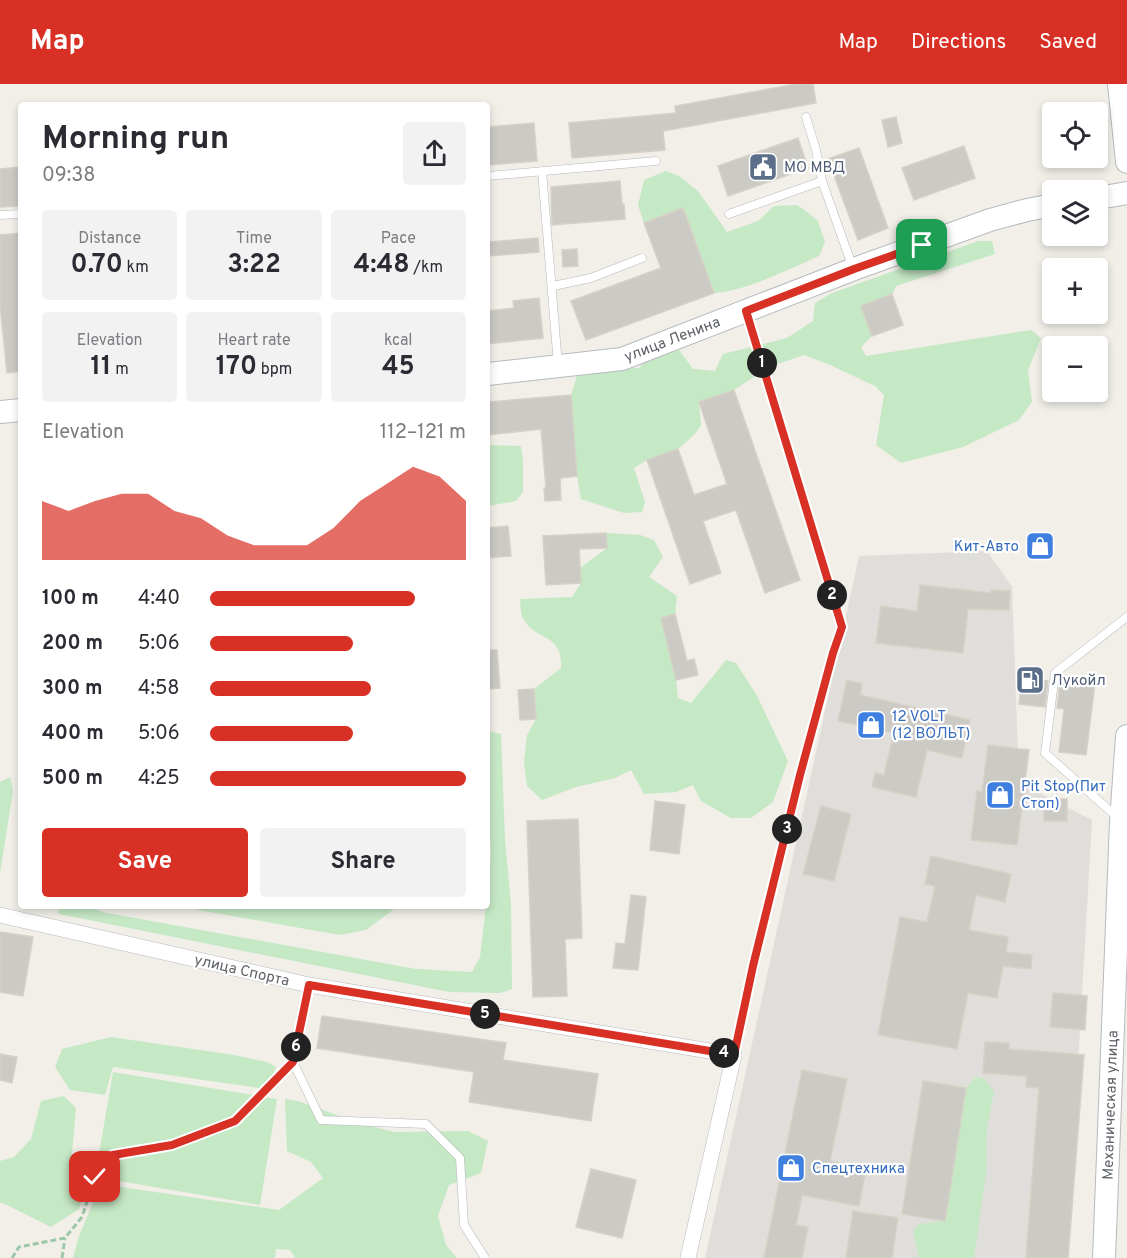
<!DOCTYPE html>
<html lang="en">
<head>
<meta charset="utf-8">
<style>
  body { margin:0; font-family:Overpass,sans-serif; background:#f2f2f3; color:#2b2b33; height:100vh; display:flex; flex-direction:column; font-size:22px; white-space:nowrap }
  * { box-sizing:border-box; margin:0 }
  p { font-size:20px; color:#7c7c81 }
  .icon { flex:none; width:33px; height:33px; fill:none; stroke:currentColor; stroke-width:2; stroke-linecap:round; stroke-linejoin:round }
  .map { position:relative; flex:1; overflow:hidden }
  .panel { position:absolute; left:18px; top:18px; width:472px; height:807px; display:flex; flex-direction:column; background:#fff; border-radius:6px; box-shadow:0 3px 9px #0003 }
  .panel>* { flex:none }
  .tools { position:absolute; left:1042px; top:18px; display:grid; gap:12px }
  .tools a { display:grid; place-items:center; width:66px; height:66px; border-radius:6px; background:#fff; box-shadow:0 3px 9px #0003; font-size:30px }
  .pin { position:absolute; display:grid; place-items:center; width:51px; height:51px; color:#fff; margin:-26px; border-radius:12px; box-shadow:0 3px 9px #0006 }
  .km { position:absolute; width:30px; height:30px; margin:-15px; border-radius:50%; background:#222; color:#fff; font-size:16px; line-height:30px; text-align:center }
  .round { display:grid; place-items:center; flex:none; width:63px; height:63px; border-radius:6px; background:#f2f2f3 }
  .headline { display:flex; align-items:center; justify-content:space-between; height:102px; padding:0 24px }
  h1 { font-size:33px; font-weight:700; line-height:45px }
  .stats { display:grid; grid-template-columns:repeat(3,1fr); gap:9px; height:102px; padding:6px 24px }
  .stats div { display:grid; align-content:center; border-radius:6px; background:#f2f2f3; text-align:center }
  .stats b { font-size:26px; font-weight:700 }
  .stats small { font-size:16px; font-weight:400 }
  .stats p { font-size:16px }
  .chart { height:168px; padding:12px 24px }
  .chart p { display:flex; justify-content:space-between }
  .chart svg { width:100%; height:108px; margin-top:6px; fill:#d93025; opacity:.7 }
  .primary-button { display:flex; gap:12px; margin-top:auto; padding:12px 24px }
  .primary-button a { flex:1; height:69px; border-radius:6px; background:#d93025; color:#fff; font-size:24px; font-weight:700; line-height:69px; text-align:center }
  .primary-button a+a { background:#f2f2f3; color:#2b2b33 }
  ul { padding:0 24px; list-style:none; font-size:20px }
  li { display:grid; grid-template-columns:96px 72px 1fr; align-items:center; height:45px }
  li i { height:15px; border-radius:8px; background:#d93025 }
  header { display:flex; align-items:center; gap:36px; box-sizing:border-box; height:84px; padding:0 30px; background:#d93025; color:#fff }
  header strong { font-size:28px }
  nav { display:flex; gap:33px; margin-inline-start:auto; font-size:21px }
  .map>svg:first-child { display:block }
  .industrial { fill:#e0deda }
  .green { fill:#c5e8c5 }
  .building { fill:#cccac5; stroke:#d6d1c6; stroke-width:1.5 }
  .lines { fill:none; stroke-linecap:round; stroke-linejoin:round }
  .lane-casing { stroke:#b5b8bc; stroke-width:9 }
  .street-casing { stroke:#b5b8bc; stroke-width:16 }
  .secondary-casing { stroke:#b6babf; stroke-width:24 }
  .path { stroke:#9cc7a9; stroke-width:3; stroke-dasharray:6 3; stroke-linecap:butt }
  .lane { stroke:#fff; stroke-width:8 }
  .street { stroke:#fff; stroke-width:15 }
  .secondary { stroke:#fff; stroke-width:22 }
  .route-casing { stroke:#fff; stroke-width:12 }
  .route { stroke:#d93025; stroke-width:8 }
  .labels { text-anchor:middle; stroke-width:4.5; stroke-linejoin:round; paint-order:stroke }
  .service-label { font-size:15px; fill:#4e5e75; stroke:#fff; text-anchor:start }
  .street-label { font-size:15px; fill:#5f6368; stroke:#fff }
  .shop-label { font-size:15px; fill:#366cbe; stroke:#fff; text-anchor:start }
</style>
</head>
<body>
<header>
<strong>Map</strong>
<nav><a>Map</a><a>Directions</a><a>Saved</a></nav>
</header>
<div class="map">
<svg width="1127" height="1174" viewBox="0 0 1127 1174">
  <rect width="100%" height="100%" fill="#f1efe8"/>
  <path class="industrial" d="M987 467 1012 503 1019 698 1092 736 1067 1174H705L859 472Z"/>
  <path class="green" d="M666 87 679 92 698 107 727 148 758 137 774 122 797 121 807 128 818 137 825 158 819 172C789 185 746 207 714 209L683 125 644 139 638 121 644 96Z
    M978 157H992L995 170 896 202 892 210 861 222 872 252 861 263 866 272 1031 246 1041 254 1028 286 1032 318 1019 336 963 363 901 379 876 361 884 311 875 302 830 281 804 271 769 283 734 306 699 318 701 342 693 352 678 365 647 376 634 384 645 418 642 428 624 429 581 415 577 392 571 311 577 292 604 286 639 284 655 267 679 266 693 285 715 287 723 270 787 254 813 237 815 219 832 209Z
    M488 361 521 362 523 378V408L516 417 488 422Z
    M606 449 640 451 654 456 663 473 649 493 677 512 675 530 661 534 676 596 678 614 691 619 726 576 736 579 756 610 788 677 773 718 751 734H731L701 717 693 701 676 708 644 710 631 686 615 694 576 703 542 716 527 702 524 678 527 651 536 635 534 605 561 584C563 548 535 558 523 534 520 528 521 521 520 515L572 513 581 499 580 484 607 464Z
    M488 647 501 650 505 756 511 820 512 905 500 909 449 908 59 830 58 822H88L102 828 416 885 472 888 480 873 486 822H488V803L491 770 488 729Z
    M10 693 13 707 0 789V698Z
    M176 822H398L366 846 340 851Z
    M111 953 234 971 267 978 276 983 266 1005 113 983 105 1011 70 1006 55 983 62 965Z
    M113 988 277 1015 260 1121 95 1093Z
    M975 993 985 995 994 1008 987 1043 986 1089 974 1174H919L913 1146 919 1140 945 1137 966 1004Z
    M64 1012 76 1024 72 1070 94 1075 79 1125 51 1143 5 1120 0 1119V1077L14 1073 31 1055 41 1017Z
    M285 1015 298 1017 359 1039 394 1048 468 1047 488 1057 481 1089 449 1101 438 1132 446 1161 457 1174H295L290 1166 276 1165 275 1174H73L79 1152 101 1100 279 1126 323 1094 311 1078 287 1067Z"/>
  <path class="building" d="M797 0H813L816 19 663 47 665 66 572 74 569 39 676 29 675 22Z
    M896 33 902 59 888 63 882 36Z
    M534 39 537 77 488 81V43Z
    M798 54 808 84 728 112 718 82Z
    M964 62 975 94 914 116 902 84Z
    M859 64 888 144 858 156 828 75Z
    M21 83V122L0 123V85Z
    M620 97 622 120H624L625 135 552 141 551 103Z
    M683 124 714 209 586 256 571 217 661 184 644 139Z
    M21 149V287L7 289 0 220V151Z
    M538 154 539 168 488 172V158Z
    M577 165 578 182 563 183 562 166Z
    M892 210 903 241 872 252 861 222Z
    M539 214 543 254 488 260V227L514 224 513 217Z
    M734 306 800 496 765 509 736 426 703 437 721 489 690 500 647 376 678 365 694 411 727 400 699 318Z
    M571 311 577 392 560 394 561 416 545 417 544 404H546L541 345 488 351V318Z
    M508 442 511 472 488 474V444Z
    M606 449 607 464 579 465 581 499 546 501 543 452Z
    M920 501 991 509V506L1010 507 1009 526 968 525 963 569 876 559 881 522 917 527Z
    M675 530 687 577 694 575 698 591 676 596 661 534Z
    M488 566H497L500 604 488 605Z
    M1023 586 1040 588 1039 596 1048 597 1045 623 1019 620Z
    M847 596 862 600 860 611 970 636 962 674 927 666 916 713 872 703 875 689 884 691 894 649 838 637Z
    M1068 596 1095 599 1086 671 1059 668 1064 625 1057 624 1060 598 1067 599Z
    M534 605 536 635 520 636 518 606Z
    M988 661 1029 666 1017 761 971 756 977 707 982 708Z
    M1044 715H1067V737H1044Z
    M655 717 685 721 679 770 650 766Z
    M821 722 851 730 834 797 803 790Z
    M578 735 582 854 565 855 567 912 533 913 527 737Z
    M931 772 1011 790 1005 818 976 811 969 846 1008 853 1006 868 1032 871 1031 885 1003 882 997 914 968 909 957 965 878 951 900 833 927 838 935 802 925 800Z
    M631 811 646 813 638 886 613 884 616 859 625 860Z
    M0 848 33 853 23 912 0 908Z
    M1053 909 1087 912 1085 946 1050 943Z
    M322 932 506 959 503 976 598 990 591 1037 469 1018 474 988 317 964Z
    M985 958 1009 959V965L1084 971 1068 1174H1026L1039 1004 1026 1003 1027 992 983 989Z
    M0 970 17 973 12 999 0 996Z
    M802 986 847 995 830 1077 866 1084 859 1122 802 1111 796 1141 808 1143 802 1174H764Z
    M923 997 966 1004 945 1137 902 1130Z
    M591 1085 636 1096 622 1154 576 1143Z
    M853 1127 898 1134 892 1174H846Z"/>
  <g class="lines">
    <g class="lane-casing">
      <path id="lane" d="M806 33 816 66 822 97 853 184
        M542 87 558 281
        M488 92 656 77
        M729 130 822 97
        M0 131 21 130
        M553 202 591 194 642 174
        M1117 733 1045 669 1055 589 1127 533
        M309 901 293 978 321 1036 426 1040 460 1074 464 1141 485 1174
        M734 971C750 896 768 823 786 749 803 680 819 610 842 543"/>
    </g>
    <g class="street-casing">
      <path id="street" d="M0 831 309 901 734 971 688 1174"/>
    </g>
    <g class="secondary-casing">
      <path id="secondary" d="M1119 0 1127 78
        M1098 114 1127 109
        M488 290 622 275 854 185 990 136 1027 126 1053 121
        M0 328 21 326
        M1104 1174 1121 738 1127 652"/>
    </g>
    <path class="path" d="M751 243 839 533
      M12 1174 19 1163 65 1154 82 1133 95 1093 113 1071 172 1061 235 1037 285 987
      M62 1174 65 1154"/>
    <use href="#lane" class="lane"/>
    <use href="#street" class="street"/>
    <use href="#secondary" class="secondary"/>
  </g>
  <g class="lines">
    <g class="route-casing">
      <path id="route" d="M95 1093 113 1071 172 1061 235 1037 293 978 309 901 734 971 753 882 800 691 833 569 842 543 746 227 854 185 922 161"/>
    </g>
    <use href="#route" class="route"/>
  </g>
  <defs>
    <g id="civic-square" transform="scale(1.5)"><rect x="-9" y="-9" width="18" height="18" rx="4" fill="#5c6f8a" stroke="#fff"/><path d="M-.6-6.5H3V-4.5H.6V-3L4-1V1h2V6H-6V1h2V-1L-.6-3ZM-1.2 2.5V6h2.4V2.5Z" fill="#fff"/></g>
    <g id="shop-square" transform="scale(1.5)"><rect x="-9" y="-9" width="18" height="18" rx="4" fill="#3f7fe0" stroke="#fff"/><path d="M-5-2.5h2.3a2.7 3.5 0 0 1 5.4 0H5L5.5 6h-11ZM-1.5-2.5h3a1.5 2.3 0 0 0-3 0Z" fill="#fff"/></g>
    <g id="fuel-square" transform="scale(1.5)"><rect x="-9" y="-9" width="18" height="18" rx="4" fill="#5c6f8a" stroke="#fff"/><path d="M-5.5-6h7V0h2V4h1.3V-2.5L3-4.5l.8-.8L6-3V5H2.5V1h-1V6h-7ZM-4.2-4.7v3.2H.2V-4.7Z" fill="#fff"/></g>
  </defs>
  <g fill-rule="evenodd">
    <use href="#civic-square" x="763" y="83"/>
    <use href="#shop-square" x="1040" y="462"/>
    <use href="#fuel-square" x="1030" y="596"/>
    <use href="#shop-square" x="871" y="641"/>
    <use href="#shop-square" x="1000" y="711"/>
    <use href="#shop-square" x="791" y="1084"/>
  </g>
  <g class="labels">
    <g class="service-label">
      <text x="784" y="88">МО МВД</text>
      <text x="1051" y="601">Лукойл</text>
    </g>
    <g class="street-label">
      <text transform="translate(672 255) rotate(-21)" y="5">улица Ленина</text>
      <text transform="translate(242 886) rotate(13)" y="5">улица Спорта</text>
      <text transform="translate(1110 1021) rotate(-88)" y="5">Механическая улица</text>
    </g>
    <g class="shop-label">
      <text x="1019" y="467" text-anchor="end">Кит-Авто</text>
      <text x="892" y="637">12 VOLT<tspan x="892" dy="17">(12 ВОЛЬТ)</tspan></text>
      <text x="1021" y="707">Pit Stop(Пит<tspan x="1021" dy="17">Стоп)</tspan></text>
      <text x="812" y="1089">Спецтехника</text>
    </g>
  </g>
</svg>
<div class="tools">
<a><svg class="icon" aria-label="locate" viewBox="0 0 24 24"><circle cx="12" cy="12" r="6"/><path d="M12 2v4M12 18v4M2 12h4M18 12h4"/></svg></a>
<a><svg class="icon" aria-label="layers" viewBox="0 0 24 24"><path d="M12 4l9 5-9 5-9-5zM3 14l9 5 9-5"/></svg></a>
<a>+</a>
<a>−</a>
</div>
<div class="pin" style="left:922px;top:161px;background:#1e9e55"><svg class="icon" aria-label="arrive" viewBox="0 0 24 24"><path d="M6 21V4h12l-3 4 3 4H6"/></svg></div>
<div class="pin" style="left:95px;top:1093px;background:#d93025"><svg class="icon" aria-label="check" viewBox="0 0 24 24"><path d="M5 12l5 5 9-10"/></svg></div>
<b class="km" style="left:762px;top:279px">1</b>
<b class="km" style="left:832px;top:511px">2</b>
<b class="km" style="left:787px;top:745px">3</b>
<b class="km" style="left:724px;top:969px">4</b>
<b class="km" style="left:485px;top:930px">5</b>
<b class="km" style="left:296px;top:963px">6</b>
<section class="panel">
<div class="headline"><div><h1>Morning run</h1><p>09:38</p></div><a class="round"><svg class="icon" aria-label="share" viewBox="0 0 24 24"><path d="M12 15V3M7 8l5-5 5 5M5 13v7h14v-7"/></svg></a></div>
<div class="stats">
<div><p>Distance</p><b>0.70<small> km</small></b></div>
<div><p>Time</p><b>3:22</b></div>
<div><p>Pace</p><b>4:48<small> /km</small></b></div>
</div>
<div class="stats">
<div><p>Elevation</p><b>11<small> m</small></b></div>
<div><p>Heart rate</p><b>170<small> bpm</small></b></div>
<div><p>kcal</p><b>45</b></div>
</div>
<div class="chart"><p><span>Elevation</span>112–121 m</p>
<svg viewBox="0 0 160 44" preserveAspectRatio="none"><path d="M0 44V20L10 24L20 20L30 17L40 17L50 24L60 27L70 34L80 38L90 38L100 38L110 31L120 20L130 13L140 6L150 10L160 20V44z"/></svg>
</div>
<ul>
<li><b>100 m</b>4:40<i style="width:80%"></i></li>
<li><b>200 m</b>5:06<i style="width:56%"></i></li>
<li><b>300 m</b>4:58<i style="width:63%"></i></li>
<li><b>400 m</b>5:06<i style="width:56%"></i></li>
<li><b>500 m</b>4:25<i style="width:100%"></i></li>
</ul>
<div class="primary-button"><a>Save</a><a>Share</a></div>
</section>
</div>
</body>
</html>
